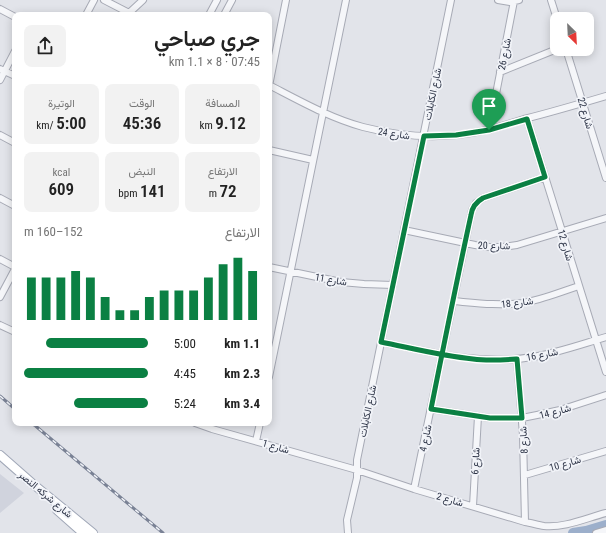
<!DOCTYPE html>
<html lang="ar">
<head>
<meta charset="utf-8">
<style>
  body { margin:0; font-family:"Roboto Condensed",Vazirmatn,sans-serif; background:#f2f2f2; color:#222; direction:rtl; height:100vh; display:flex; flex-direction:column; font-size:15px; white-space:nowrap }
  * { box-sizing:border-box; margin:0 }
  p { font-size:13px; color:#767676 }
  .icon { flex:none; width:22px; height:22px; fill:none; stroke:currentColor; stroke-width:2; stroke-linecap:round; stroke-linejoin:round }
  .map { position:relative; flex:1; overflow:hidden; direction:ltr }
  .panel { position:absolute; left:12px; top:12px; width:260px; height:414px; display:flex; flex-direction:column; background:#fff; border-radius:8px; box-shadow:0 2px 10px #0003; direction:rtl }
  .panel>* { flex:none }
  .needle { width:26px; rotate:156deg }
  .controls { position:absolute; left:550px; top:12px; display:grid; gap:8px }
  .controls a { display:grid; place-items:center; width:44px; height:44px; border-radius:8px; background:#fff; box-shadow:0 2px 10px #0003; font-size:20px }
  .pin { position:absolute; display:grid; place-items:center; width:34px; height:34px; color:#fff; margin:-41px -17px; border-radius:50% 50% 50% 0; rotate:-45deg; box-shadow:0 0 4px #0007 }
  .pin .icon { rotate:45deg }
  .round { display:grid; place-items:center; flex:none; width:42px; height:42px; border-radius:8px; background:#f2f2f2 }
  .head { display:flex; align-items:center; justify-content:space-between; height:68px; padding:0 12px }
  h1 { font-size:22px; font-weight:600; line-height:30px }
  .metrics { display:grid; grid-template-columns:repeat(3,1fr); gap:6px; height:68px; padding:4px 12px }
  .metrics div { display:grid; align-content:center; border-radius:8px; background:#f2f2f2; text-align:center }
  .metrics b { font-size:17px; font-weight:600 }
  .metrics small { font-size:11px; font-weight:400 }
  .metrics p { font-size:11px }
  .chart { height:112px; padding:8px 12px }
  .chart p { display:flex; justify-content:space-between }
  .chart svg { width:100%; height:72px; margin-top:4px; stroke:#0b8043; stroke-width:6 }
  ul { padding:0 12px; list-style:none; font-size:13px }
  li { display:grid; grid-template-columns:64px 48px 1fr; align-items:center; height:30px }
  li i { height:10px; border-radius:5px; background:#0b8043 }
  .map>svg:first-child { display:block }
  .built { fill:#d0d3dd }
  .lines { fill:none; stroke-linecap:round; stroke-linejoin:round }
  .river { stroke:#9cafcb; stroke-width:10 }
  .minor-casing { stroke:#a7aab5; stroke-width:8 }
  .major-casing { stroke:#a0a7b7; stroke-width:10 }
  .minor { stroke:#f5f6f9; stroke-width:6 }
  .major { stroke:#fff; stroke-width:8 }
  .rail-casing { stroke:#7a8295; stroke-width:3 }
  .rail { stroke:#f1f3f8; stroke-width:1.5; stroke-dasharray:4.5; stroke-linecap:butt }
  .route-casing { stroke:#fff; stroke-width:8 }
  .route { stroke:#0b8043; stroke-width:5 }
  .labels { text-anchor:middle; stroke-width:3.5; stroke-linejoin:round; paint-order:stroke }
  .street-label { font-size:10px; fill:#293043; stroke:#f1f3f8 }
</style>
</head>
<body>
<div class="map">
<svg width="606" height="533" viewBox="0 0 606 533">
  <rect width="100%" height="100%" fill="#e2e4ea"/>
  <path class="built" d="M0 474 24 493 0 513Z"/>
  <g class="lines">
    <path class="river" d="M573 533 586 531 606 525"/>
    <g class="minor-casing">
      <path id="minor" d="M104 0 133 15
        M498 0 510 2 519 0
        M551 0 557 19
        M0 9 15 17
        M129 13 143 0
        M86 15 94 0
        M209 15 217 0
        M224 15 232 0
        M566 49 606 178
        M0 69 15 76
        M500 72 557 49
        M0 80 15 51
        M269 85C300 101 330 118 363 127 394 135 425 138 456 135 480 133 502 126 524 119 552 112 579 104 606 96
        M269 86 286 0
        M527 119 606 372
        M489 130 514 1
        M0 135 15 143
        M269 150 313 160
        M0 198 15 206
        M404 230 475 245 489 247H503L517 245 606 218
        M0 259 15 267
        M269 267 341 282 364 284 393 285
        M0 297 15 269
        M453 301C476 303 499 306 522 303 541 300 560 292 579 286
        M0 325 15 332
        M381 342C431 352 481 366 532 357 557 353 582 344 606 337
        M517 359 523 435 525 522
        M269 377 346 0
        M431 409 490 418H522L537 415 560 410 606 395
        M195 423 212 429 357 470 414 489 525 522C531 523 538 525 544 526 565 528 586 518 606 513
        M256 441 260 423
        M525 475 606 451
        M414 489 472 210 476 203 483 198 545 177
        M473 506 478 416
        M348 533 347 520 357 478V460L451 0
        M596 533 606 530"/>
    </g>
    <g class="major-casing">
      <path id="major" d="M0 455 33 484 93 533
        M57 510 83 533"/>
    </g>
    <use href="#minor" class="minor"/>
    <use href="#major" class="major"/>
    <g class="rail-casing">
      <path id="rail" d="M0 396 15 409
        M32 423 163 533"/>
    </g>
    <use href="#rail" class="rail"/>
  </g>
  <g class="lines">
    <g class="route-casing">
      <path id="route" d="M489 130 456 135 424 136 381 342C411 348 442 356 473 359 488 361 502 360 517 359L522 418H490L431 409C444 344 457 279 471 215 472 207 476 202 483 198L545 177 527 119 489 130"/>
    </g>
    <use href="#route" class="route"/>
  </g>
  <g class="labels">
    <g class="street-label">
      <text transform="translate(504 54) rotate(-79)" y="4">شارع 26</text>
      <text transform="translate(432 94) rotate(-78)" y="4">شارع الكابلات</text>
      <text transform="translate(586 113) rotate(73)" y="4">شارع 22</text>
      <text transform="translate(394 133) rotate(9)" y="4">شارع 24</text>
      <text transform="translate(494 245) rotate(1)" y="4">شارع 20</text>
      <text transform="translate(566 245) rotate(73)" y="4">شارع 12</text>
      <text transform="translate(331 279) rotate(10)" y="4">شارع 11</text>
      <text transform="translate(517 302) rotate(-7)" y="4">شارع 18</text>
      <text transform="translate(542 354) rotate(-11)" y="4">شارع 16</text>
      <text transform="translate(367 411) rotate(-78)" y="4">شارع الكابلات</text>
      <text transform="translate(555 411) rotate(-15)" y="4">شارع 14</text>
      <text transform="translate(425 438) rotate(-78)" y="4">شارع 4</text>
      <text transform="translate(523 440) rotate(-93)" y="4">شارع 8</text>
      <text transform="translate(276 446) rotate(16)" y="4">شارع 1</text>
      <text transform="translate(475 461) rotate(-87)" y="4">شارع 6</text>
      <text transform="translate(565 463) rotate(-16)" y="4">شارع 10</text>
      <text transform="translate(46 494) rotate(40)" y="4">شارع شركه النصر</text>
      <text transform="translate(450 499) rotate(16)" y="4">شارع 2</text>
    </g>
  </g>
</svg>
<div class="controls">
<a><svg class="needle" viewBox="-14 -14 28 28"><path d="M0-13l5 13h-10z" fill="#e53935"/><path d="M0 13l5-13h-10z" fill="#767676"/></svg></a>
</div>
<div class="pin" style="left:489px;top:130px;background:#1e9e55"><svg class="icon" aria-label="arrive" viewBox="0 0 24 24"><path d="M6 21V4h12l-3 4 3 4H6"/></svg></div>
<section class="panel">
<div class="head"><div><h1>جري صباحي</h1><p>07:45 · 8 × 1.1 km</p></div><a class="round"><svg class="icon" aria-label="share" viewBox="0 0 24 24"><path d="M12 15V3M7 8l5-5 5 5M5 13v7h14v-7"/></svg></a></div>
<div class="metrics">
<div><p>المسافة</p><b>9.12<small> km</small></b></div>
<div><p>الوقت</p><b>45:36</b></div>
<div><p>الوتيرة</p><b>5:00<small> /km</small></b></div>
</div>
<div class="metrics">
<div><p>الارتفاع</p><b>72<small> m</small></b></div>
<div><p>النبض</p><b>141<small> bpm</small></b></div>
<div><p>kcal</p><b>609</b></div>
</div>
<div class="chart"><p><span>الارتفاع</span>152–160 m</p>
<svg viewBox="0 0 160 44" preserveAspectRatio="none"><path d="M5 44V18M15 44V18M25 44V18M35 44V14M45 44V18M55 44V30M65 44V38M75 44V38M85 44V30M95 44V26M105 44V26M115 44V26M125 44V18M135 44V10M145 44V6M155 44V14"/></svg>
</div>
<ul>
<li><b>1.1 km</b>5:00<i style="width:82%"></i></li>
<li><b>2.3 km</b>4:45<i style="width:100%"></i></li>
<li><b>3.4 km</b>5:24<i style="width:60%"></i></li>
</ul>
</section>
</div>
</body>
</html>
